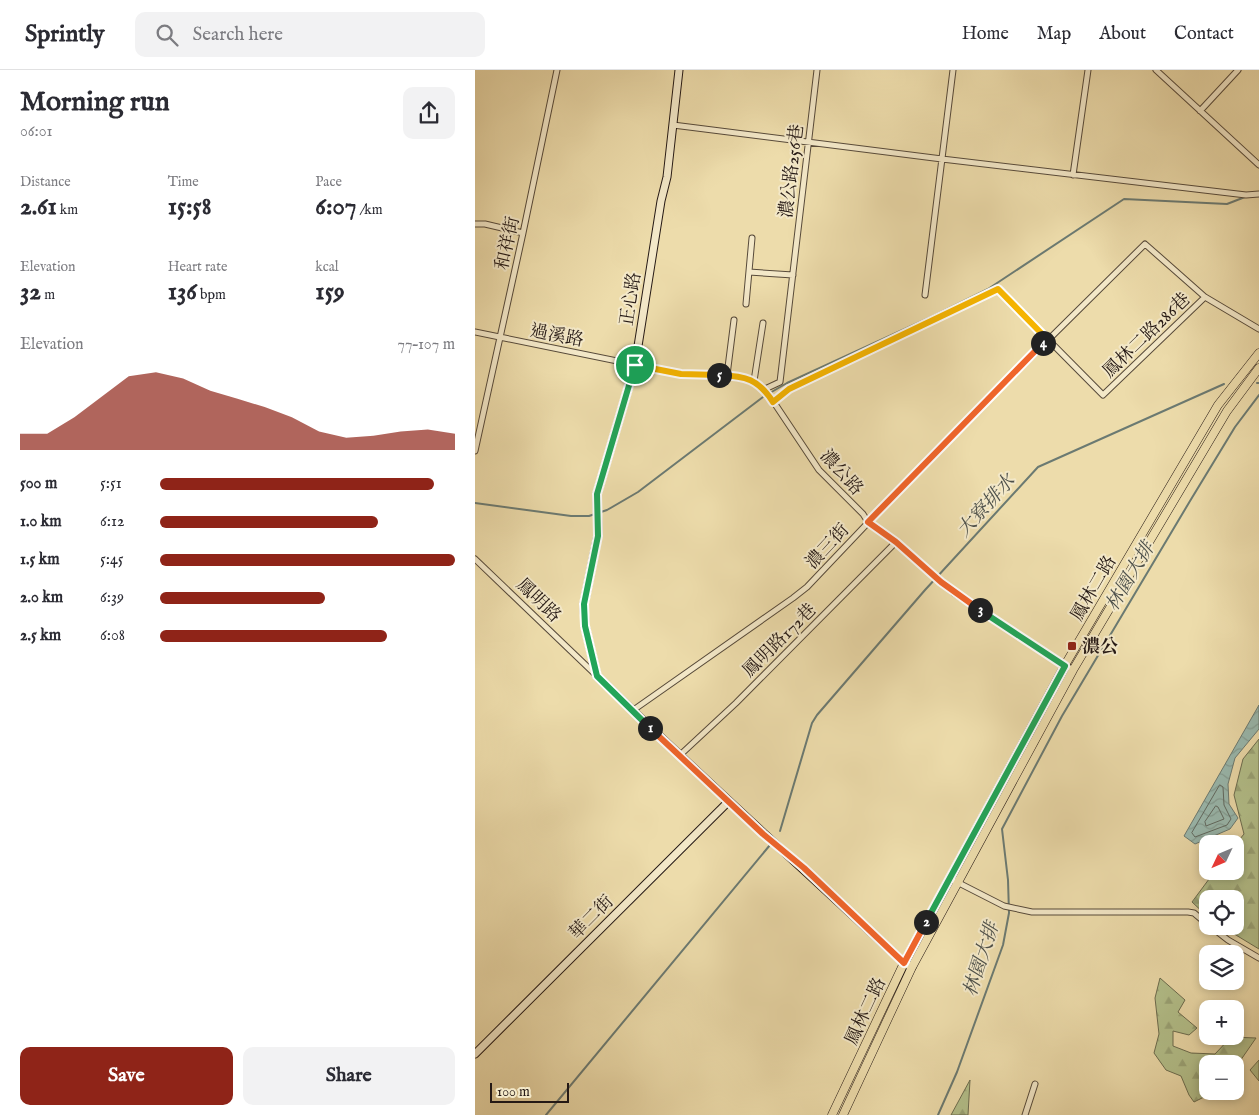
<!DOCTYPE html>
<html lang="en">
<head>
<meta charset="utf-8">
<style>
  body { margin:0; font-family:"IM FELL English","Noto Serif TC",serif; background:#f2f2f3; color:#2b2b33; height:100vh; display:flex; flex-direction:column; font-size:19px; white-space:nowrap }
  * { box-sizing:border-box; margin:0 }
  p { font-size:16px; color:#7c7c81 }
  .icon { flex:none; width:28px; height:28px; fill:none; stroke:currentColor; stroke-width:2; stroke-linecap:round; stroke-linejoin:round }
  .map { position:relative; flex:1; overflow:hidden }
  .side { display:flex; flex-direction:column; background:#fff; width:475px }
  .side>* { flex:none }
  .needle { width:32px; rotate:226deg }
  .fabs { position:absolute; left:724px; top:765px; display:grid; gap:10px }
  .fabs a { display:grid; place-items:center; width:45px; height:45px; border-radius:10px; background:#fff; box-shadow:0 2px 8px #0003; font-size:25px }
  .scale { position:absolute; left:15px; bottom:12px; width:79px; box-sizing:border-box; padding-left:5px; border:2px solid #251915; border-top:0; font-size:14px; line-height:18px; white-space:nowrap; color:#251915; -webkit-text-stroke:4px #f3e8c8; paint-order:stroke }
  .pin { position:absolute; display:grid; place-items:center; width:42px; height:42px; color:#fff; margin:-21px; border:2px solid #fff; border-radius:50%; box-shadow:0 1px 5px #0007 }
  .km { position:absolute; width:25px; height:25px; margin:-12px; border-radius:50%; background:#222; color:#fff; font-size:14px; line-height:25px; text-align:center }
  .round { display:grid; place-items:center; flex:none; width:52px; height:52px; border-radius:10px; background:#f2f2f3 }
  .overview { display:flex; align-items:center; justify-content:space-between; height:85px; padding:0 20px }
  h1 { font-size:28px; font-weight:700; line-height:38px }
  .metrics { display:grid; grid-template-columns:repeat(3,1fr); gap:8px; height:85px; padding:5px 20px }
  .metrics div { display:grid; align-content:center }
  .metrics b { font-size:25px; font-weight:700 }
  .metrics small { font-size:14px; font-weight:400 }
  .metrics p { font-size:14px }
  .chart { height:140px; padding:10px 20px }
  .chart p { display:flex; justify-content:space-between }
  .chart svg { width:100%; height:90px; margin-top:5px; fill:#8f2418; opacity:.7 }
  .button { display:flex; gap:10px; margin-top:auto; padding:10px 20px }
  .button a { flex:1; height:58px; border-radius:10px; background:#8f2418; color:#fff; font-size:20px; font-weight:700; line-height:58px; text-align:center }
  .button a+a { background:#f2f2f3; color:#2b2b33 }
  ul { padding:0 20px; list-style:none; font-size:16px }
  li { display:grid; grid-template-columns:80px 60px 1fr; align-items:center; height:38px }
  li i { height:12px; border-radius:6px; background:#8f2418 }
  header { display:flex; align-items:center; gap:30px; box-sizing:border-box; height:70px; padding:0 25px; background:#fff; border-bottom:1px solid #e1e1e2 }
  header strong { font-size:24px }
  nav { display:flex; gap:28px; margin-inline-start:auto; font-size:18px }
  .search { width:350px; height:45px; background:#f2f2f3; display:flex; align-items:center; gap:12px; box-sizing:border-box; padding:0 18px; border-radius:10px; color:#7c7c81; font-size:19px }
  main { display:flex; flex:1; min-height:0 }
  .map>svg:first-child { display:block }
  .forest { fill:url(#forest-firs); stroke:#6c6d50 }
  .water { fill:url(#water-waves); stroke:#6b7a72 }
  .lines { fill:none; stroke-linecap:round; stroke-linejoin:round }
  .shore { stroke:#606a62; stroke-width:1 }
  .stream { stroke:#6b7a72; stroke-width:2 }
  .street-casing { stroke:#574a3a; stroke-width:7 }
  .secondary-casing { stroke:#251915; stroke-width:9 }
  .primary-casing { stroke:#251915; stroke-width:9 }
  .street { stroke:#f3e8c8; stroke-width:5 }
  .secondary { stroke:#f3e8c8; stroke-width:7 }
  .primary { stroke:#eddcab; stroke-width:8 }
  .split-1-casing { stroke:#fff; stroke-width:10 }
  .split-2-casing { stroke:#fff; stroke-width:10 }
  .split-3-casing { stroke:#fff; stroke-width:10 }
  .split-4-casing { stroke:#fff; stroke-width:10 }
  .split-5-casing { stroke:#fff; stroke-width:10 }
  .split-6-casing { stroke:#fff; stroke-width:10 }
  .split-1 { stroke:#22a559; stroke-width:6 }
  .split-2 { stroke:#f0652b; stroke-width:6 }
  .split-3 { stroke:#22a559; stroke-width:6 }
  .split-4 { stroke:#f0652b; stroke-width:6 }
  .split-5 { stroke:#f5b400; stroke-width:6 }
  .split-6 { stroke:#f5b400; stroke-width:6 }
  .poi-dot { fill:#8f2418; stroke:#f3e8c8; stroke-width:2 }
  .labels { text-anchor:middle; stroke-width:4; stroke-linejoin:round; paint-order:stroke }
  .street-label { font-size:18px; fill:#251915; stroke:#f3e8c8 }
  .poi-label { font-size:18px; font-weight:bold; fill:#251915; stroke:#f3e8c8; text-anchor:start }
  .water-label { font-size:19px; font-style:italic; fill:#4e514b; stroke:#f3e8c8 }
</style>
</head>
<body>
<header>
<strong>Sprintly</strong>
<div class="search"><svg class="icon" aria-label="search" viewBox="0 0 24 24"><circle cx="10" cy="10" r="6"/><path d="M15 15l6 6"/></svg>Search here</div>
<nav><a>Home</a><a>Map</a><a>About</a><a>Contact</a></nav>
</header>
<main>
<section class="side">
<div class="overview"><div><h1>Morning run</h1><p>06:01</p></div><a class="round"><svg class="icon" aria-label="share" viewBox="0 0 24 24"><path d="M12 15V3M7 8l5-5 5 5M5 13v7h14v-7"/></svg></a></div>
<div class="metrics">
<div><p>Distance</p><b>2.61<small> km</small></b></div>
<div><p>Time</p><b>15:58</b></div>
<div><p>Pace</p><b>6:07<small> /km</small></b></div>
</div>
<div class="metrics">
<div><p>Elevation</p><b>32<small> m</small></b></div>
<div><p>Heart rate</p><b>136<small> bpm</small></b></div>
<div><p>kcal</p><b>159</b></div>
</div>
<div class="chart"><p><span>Elevation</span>77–107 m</p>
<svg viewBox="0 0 160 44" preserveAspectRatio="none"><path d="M0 44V36L10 36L20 28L30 18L40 8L50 6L60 9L70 15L80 19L90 23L100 28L110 35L120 38L130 37L140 35L150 34L160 36V44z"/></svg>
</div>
<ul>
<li><b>500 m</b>5:51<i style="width:93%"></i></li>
<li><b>1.0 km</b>6:12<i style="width:74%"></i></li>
<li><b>1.5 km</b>5:45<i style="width:100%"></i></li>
<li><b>2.0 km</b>6:39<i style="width:56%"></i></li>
<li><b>2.5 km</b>6:08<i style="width:77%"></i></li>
</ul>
<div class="button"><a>Save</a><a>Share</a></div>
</section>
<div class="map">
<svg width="784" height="1045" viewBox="0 0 784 1045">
  <defs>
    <pattern id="forest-firs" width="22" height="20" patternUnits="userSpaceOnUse" patternTransform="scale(1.25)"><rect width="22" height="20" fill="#b4c18c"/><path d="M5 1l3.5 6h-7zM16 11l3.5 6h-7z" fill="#9ba578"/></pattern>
    <pattern id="water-waves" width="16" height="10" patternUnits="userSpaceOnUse" patternTransform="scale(1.25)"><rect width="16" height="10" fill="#9abab0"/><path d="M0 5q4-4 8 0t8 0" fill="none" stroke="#859f96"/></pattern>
  </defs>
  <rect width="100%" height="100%" fill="#eddcab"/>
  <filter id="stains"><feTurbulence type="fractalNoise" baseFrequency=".004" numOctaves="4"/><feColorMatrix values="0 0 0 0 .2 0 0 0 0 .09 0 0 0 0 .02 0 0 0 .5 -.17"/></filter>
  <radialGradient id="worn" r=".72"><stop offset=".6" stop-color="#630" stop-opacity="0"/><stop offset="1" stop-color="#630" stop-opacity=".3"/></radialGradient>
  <path class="forest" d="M784 669V879L746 856H760V829H732V846L717 832 740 801H760V775L769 764 759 725 768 689Z
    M685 908 710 930 703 942 722 958 714 965 698 961V976L716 983 740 984 756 967 781 968 763 994 760 1008V994H732V1021H737L735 1024 719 1032 714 1025 706 1006 691 1000 679 983 684 964 680 928Z
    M784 990V1011L775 1000Z
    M495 1010 493 1045H476Z"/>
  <path class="water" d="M784 635V659L760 688 753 714 754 734 763 748 755 759 720 774 709 766Z"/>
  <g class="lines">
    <path class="shore" d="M745 715 748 717 749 735 756 749 752 755 720 767 717 763Z
      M741 736 743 737 749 749 731 756 730 752Z"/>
    <path class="stream" d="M782 313H784
      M0 433 96 446H114L132 440 163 422 288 327 312 313 458 246 513 219 649 129 752 134 770 127
      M305 761 337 653 342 645 450 520 563 397 749 314
      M71 1045 295 775
      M463 1045 482 1002 528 875 534 843 533 810 527 759 587 646 715 431 760 357 784 325"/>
    <g class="street-casing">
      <path id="street" d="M681 0 784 95
        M725 41 763 0
        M198 55 467 89 771 125 784 124
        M598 105 613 0
        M0 154H10L48 163
        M274 202 318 205
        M450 225 478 0
        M271 234 277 168
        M0 262 206 304 252 305 265 307 279 311 290 319 344 400 388 444 393 452 421 472 479 523 598 600
        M252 305 259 250
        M279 311 288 253
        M290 319 305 312 342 0
        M298 332 314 319 523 219 628 325 730 227 784 259
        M0 381 48 163 82 0
        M0 489 121 605
        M157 641 318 528 332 517 464 378 670 174 730 227
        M204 686 261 633 421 472
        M474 808 529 836 557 842H713L719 843 732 854
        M735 856 753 870 784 888
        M550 1045 560 1014"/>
    </g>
    <g class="secondary-casing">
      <path id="secondary" d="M204 0 192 107 186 131 160 295 122 424 123 465 109 534 110 556 122 606C222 704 327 797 429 893L437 897
        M0 984 253 732"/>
    </g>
    <g class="primary-casing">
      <path id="primary" d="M357 1045 429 893 590 595 743 335 784 283
        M368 1045 437 897 598 600 752 341 784 298"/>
    </g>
    <use href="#street" class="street"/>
    <use href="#secondary" class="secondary"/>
    <use href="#primary" class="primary"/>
  </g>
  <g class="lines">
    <g class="split-1-casing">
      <path id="split-1" d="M160 295 122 424 123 466 109 534 110 556 122 606 175 658"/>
    </g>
    <g class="split-2-casing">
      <path id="split-2" d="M175 658 288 764 329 798 429 893 451 852"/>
    </g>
    <g class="split-3-casing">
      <path id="split-3" d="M451 852 590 596 505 540"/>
    </g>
    <g class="split-4-casing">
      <path id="split-4" d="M505 540 466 512 421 472 393 452 568 273"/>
    </g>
    <g class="split-5-casing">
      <path id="split-5" d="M244 305C271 306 283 309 298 332L314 319 523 219 572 269 568 273"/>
    </g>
    <g class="split-6-casing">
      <path id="split-6" d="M160 295 206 304 244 305"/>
    </g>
    <use href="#split-1" class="split-1"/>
    <use href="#split-2" class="split-2"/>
    <use href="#split-3" class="split-3"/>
    <use href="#split-4" class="split-4"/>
    <use href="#split-5" class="split-5"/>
    <use href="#split-6" class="split-6"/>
  </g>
  <rect class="poi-dot" x="592" y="571" width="10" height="10" rx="2.5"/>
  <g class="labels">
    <g class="street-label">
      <text transform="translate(316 101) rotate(-83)" y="6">濃公路256巷</text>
      <text transform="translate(32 173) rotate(-77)" y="6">和祥街</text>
      <text transform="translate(155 229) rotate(-81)" y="6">正心路</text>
      <text transform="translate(82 265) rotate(11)" y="6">過溪路</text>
      <text transform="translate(671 265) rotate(-44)" y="6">鳳林二路286巷</text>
      <text transform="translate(367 402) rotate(48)" y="6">濃公路</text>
      <text transform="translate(352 476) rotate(-47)" y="6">濃三街</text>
      <text transform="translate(618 518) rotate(-60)" y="6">鳳林二路</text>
      <text transform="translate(64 530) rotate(44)" y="6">鳳明路</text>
      <text transform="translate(304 570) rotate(-45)" y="6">鳳明路172巷</text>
      <text transform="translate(116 847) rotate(-45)" y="6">華二街</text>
      <text transform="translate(390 941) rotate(-65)" y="6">鳳林二路</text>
    </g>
    <g class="poi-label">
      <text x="607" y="582">濃公</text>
    </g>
    <g class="water-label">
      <text transform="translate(510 435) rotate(-48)" y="7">大寮排水</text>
      <text transform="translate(654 506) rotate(-59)" y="7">林園大排</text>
      <text transform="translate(505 889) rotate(-72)" y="7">林園大排</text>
    </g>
  </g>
  <rect width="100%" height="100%" filter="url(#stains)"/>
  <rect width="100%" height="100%" fill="url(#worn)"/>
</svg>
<div class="fabs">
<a><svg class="needle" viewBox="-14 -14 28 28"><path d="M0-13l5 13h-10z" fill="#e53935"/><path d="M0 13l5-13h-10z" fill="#7c7c81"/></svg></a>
<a><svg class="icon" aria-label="locate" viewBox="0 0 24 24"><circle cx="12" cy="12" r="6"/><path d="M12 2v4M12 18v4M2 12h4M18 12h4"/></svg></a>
<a><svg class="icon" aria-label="layers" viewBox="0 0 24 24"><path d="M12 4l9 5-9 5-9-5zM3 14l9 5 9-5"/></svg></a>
<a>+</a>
<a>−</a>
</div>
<div class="scale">100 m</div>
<div class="pin" style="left:160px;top:295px;background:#1e9e55"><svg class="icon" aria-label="arrive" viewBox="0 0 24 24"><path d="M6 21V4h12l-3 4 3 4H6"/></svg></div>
<b class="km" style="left:175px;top:658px">1</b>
<b class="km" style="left:451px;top:852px">2</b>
<b class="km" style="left:505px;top:540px">3</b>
<b class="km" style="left:568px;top:273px">4</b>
<b class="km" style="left:244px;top:305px">5</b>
</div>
</main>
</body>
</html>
